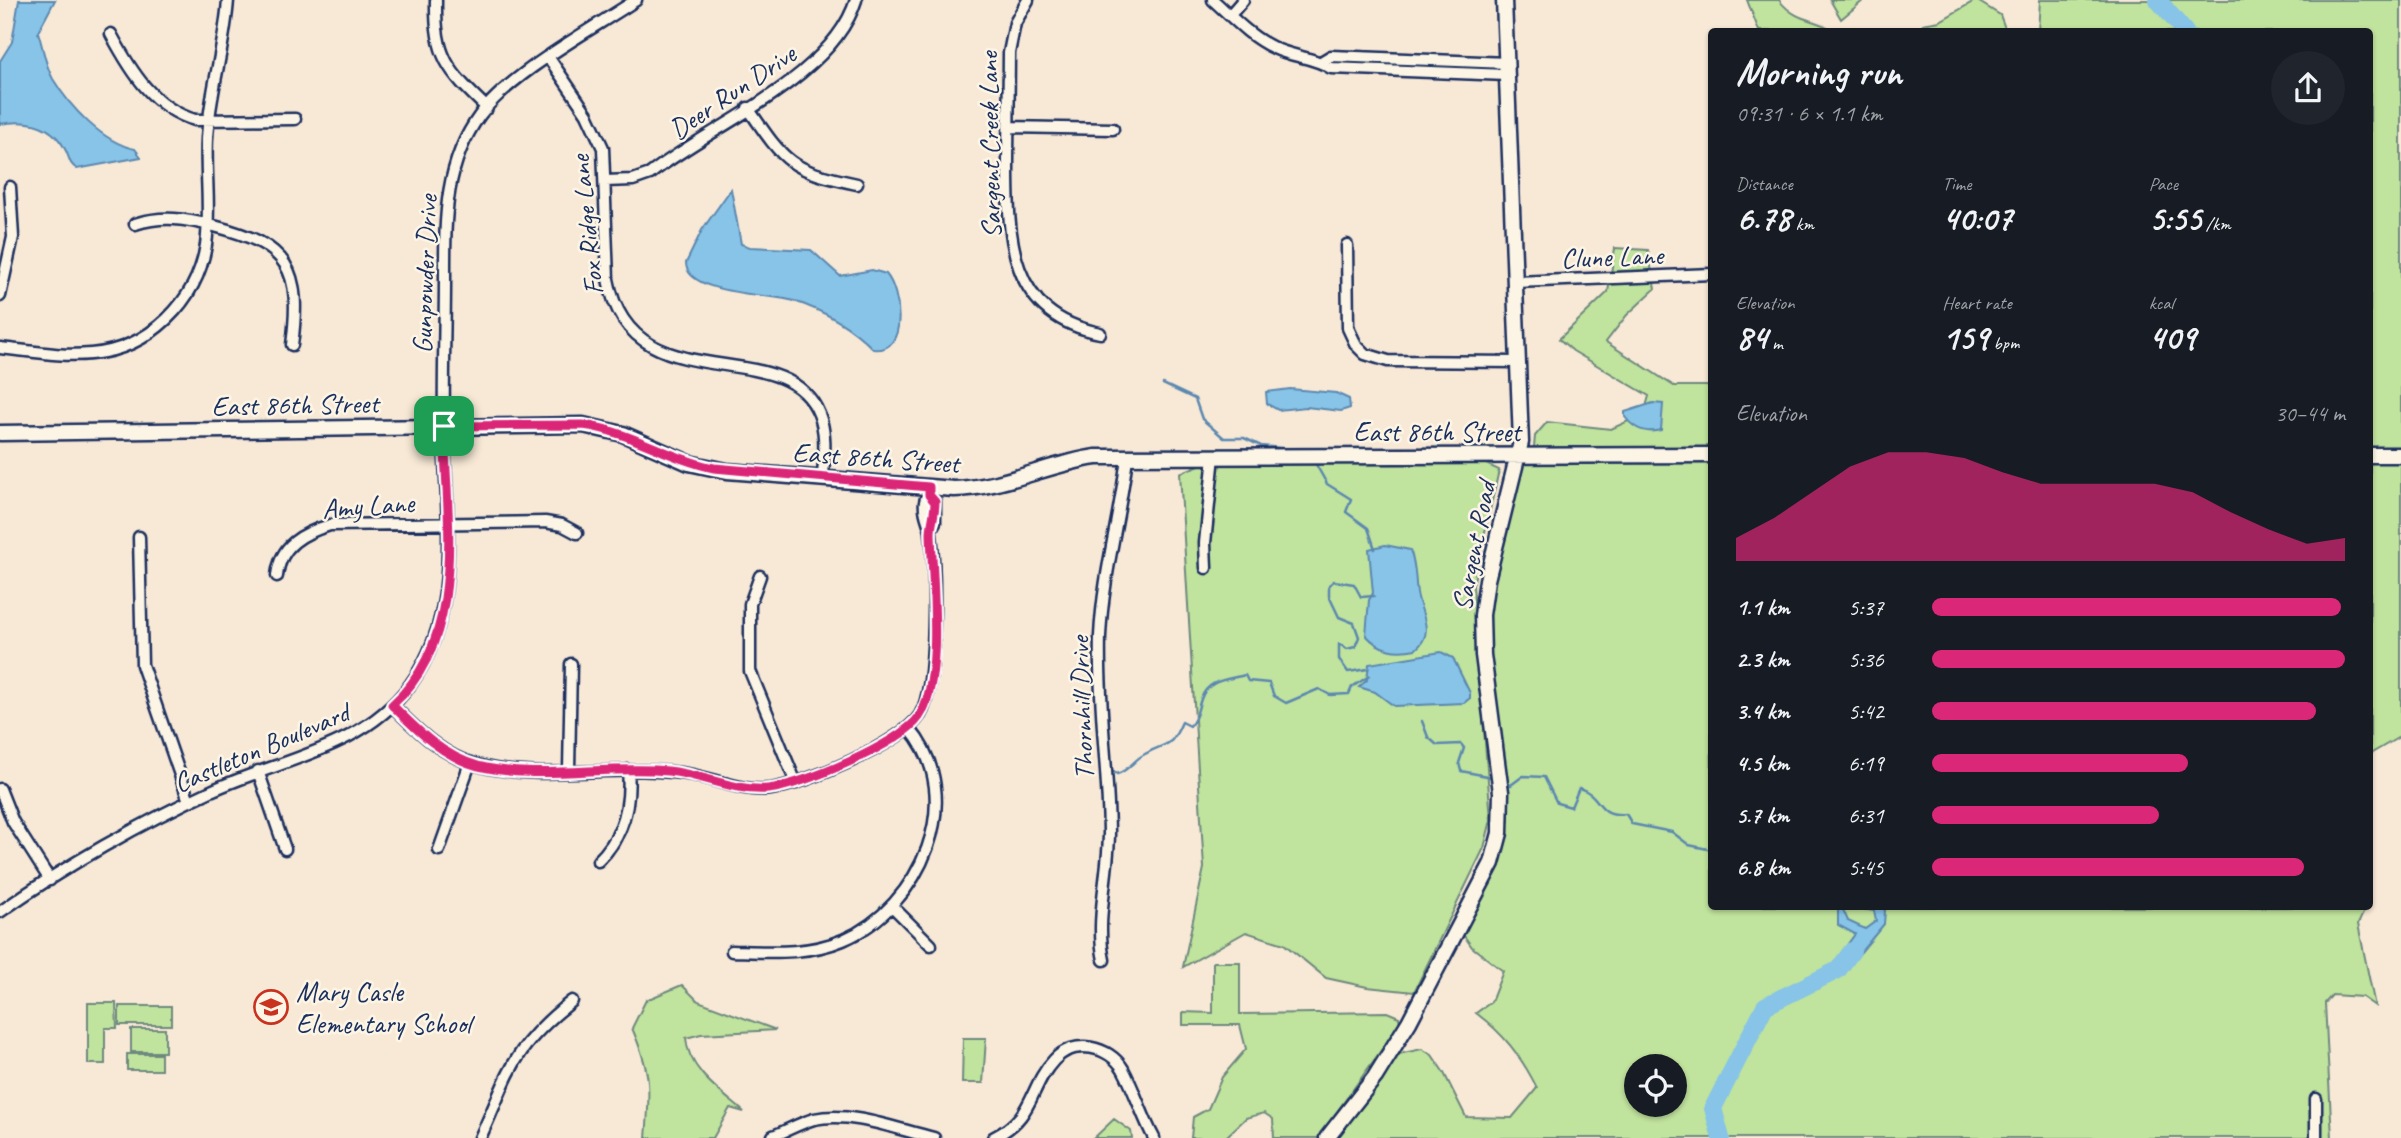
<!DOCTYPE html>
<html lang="en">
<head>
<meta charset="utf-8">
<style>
  body { margin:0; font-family:Caveat,sans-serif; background:#20242c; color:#f1f3f6; height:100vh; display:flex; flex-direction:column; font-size:26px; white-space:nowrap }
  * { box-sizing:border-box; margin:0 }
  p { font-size:23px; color:#9ea1a6 }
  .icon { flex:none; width:38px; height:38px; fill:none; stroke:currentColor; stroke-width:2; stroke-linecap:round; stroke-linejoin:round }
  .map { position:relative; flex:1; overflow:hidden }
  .sheet { position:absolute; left:1708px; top:28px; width:665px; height:882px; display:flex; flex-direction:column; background:#171b24; border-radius:7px; box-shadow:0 2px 5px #0004 }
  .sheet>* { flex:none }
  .controls { position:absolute; left:1624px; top:1054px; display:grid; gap:14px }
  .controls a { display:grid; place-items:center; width:63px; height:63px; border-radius:50%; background:#171b24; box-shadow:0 2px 5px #0004; font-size:35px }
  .pin { position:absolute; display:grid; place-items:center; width:60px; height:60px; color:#fff; margin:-30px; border-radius:14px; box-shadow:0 4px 10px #0006 }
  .round { display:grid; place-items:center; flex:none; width:74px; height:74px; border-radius:37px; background:#20242c }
  .head { display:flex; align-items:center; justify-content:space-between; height:119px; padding:0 28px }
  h1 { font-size:38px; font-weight:700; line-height:52px }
  .figures { display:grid; grid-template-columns:repeat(3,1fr); gap:10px; height:119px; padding:7px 28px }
  .figures div { display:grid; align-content:center }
  .figures b { font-size:35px; font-weight:700 }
  .figures small { font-size:19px; font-weight:400 }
  .figures p { font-size:19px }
  .chart { height:196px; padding:14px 28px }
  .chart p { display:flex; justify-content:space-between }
  .chart svg { width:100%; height:126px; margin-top:7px; fill:#db2777; opacity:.7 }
  ul { padding:0 28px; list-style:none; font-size:23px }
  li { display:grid; grid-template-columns:112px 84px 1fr; align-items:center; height:52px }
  li i { height:18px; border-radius:9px; background:#db2777 }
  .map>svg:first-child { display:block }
  .green { fill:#c0e39d; stroke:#6e897e; stroke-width:2; fill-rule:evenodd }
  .water { fill:#87c4e7; stroke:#5c88b0; stroke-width:2 }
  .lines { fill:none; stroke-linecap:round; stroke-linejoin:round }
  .stream { stroke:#5c88b0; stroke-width:2.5 }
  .river { stroke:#87c4e7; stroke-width:18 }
  .street-casing { stroke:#1b2f5e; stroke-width:15 }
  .secondary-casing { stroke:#1b2f5e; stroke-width:19 }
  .street { stroke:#fcf5e5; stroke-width:10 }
  .secondary { stroke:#fcf5e5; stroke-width:14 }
  .route-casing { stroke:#fff; stroke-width:14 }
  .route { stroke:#db2777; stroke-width:9 }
  .labels { text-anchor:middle; stroke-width:5; stroke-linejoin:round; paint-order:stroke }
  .street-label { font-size:28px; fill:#1b2f5e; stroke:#fcf5e5 }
  .poi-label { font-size:28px; fill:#1b2f5e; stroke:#fcf5e5; text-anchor:start }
</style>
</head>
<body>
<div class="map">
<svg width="2401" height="1138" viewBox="0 0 2401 1138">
  <rect width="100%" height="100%" fill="#f8e9d6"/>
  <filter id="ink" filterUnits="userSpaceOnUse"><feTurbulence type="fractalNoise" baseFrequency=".0143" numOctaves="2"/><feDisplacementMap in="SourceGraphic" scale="14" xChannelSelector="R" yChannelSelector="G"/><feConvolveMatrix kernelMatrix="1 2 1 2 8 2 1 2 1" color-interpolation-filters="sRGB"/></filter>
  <g filter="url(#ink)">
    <path class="green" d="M1747 0H1779C1798 24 1815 17 1834 31H1759Z
      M1830 0H1864L1841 19Z
      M1976 0 2000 15 2006 31H1919L1923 24 1940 21Z
      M2040 0H2401V449H2370V32H2038Z
      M1615 248 1648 250 1655 289 1627 315 1606 342 1674 386H1711V449L1534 448 1535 436 1547 422 1611 429 1644 414 1649 396 1573 351 1559 339 1608 292Z
      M1711 460 1712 906 2366 907 2358 924 2375 1006 2362 997 2332 995 2325 1003 2332 1138H1333L1366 1102 1394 1055 1422 1049 1432 1055 1444 1073 1466 1117 1512 1118 1537 1088C1521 1056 1504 1034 1476 1013L1491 1002 1503 971 1472 947 1462 933 1497 862 1509 820 1508 790 1489 665 1487 598 1521 466 1532 461ZM1636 1066H1675V1104H1636Z
      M2370 462H2401V736L2370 754Z
      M1202 464H1486L1499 470 1473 585 1491 820 1484 848 1414 992 1367 987 1326 978 1284 944 1246 932 1183 967 1204 868 1180 473Z
      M1213 962H1240V1014L1387 1012 1399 1017 1400 1024 1318 1138H1274L1273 1119 1264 1113 1246 1118 1225 1138H1191L1193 1117 1208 1109 1222 1077 1246 1049 1240 1025H1183V1012L1213 1013Z
      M682 985 698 1001 776 1030 701 1034 686 1038C688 1070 721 1092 744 1112L730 1108 713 1138H646C650 1089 652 1075 632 1028L646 1000Z
      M88 1003H116L117 1028H105V1064H88Z
      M119 1006H171V1025H119Z
      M131 1029H165V1052H131Z
      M963 1038H986L983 1083H962Z
      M127 1054H161V1070H127Z
      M1114 1119 1131 1131 1132 1138H1094Z"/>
    <path class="water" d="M19 0H55L38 32C43 47 45 65 53 79 70 107 102 142 135 149L141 157 77 169C69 164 70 159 66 151 53 124 27 119 0 124V61L12 42Z
      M731 189 741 244 750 247 811 250 840 276 872 270 886 274C901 291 909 354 873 349 852 327 824 311 794 301 773 294 686 295 686 263L702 230Z
      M1290 389 1336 393 1349 399 1350 408 1341 411 1306 407 1278 410 1267 404 1266 392Z
      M1653 403 1663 404 1661 430C1646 434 1634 429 1625 417V412Z
      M1385 545 1410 550C1416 563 1415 579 1417 593 1420 613 1436 632 1416 649 1396 653 1380 651 1366 635L1369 600 1373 593 1369 549Z
      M1441 652 1453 658 1470 693V698L1464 703 1394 706 1375 692 1359 687 1367 680 1369 664Z
      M1838 907H1842L1848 921 1865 929 1876 921 1874 911 1851 907H1880L1885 910 1884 924 1841 976 1834 963 1855 934 1838 925Z"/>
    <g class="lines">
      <path class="stream" d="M1163 384 1195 399 1202 419 1224 438H1244L1261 446 1290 449
        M1314 461 1327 484 1351 499 1346 512 1368 528 1375 549
        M1368 669 1348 672 1339 659V644L1347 649 1355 647 1359 637 1354 623 1339 617 1329 596V585L1334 581 1354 584 1361 597 1374 596
        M1422 721 1428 737 1437 745 1461 744 1464 748 1459 763 1461 771 1492 777
        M1111 770 1117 774C1130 770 1133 760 1145 754 1167 741 1170 750 1182 722L1190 726C1198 717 1197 710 1201 699 1208 679 1227 680 1245 675L1248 681 1269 683 1274 696 1286 703 1319 689 1330 695 1349 694 1352 687 1369 676
        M1506 783 1511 785 1523 776 1544 777 1557 803 1571 807 1579 788C1603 795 1595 817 1626 814L1632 824 1672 832 1689 845 1712 850"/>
      <path class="river" d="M2158 0 2185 32
        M1721 1138 1713 1108 1765 1006 1838 970 1852 951"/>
      <g class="street-casing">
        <path id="street" d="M436 0C435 57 447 70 487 108
          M1028 0 1015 23 1009 53C1009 88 1008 124 1008 160 1008 235 1007 315 1100 333
          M1213 0C1232 17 1250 37 1274 48 1292 57 1314 57 1331 68L1507 75
          M1230 15 1243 0
          M111 34C131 71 153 108 195 120L295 119
          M549 58 587 114 603 148 608 279C631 406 785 330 819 414 827 434 824 456 823 478
          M1321 62 1331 56 1507 63
          M748 108C786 164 790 170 857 184
          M1008 127 1113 129
          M605 181 633 180 650 174C712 125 832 78 856 0
          M135 224C163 215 186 219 214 226 289 245 302 269 292 345
          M1347 245 1348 328 1356 345 1365 354 1388 361 1519 362
          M1515 282 1712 274
          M0 296 13 237 10 187
          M0 348C30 351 61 357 91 354 149 349 197 302 206 245 211 210 205 173 207 138 210 91 225 46 228 0
          M929 494 935 502V522L931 529
          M139 537 142 665 189 801
          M1206 568 1205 543 1214 456
          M277 576C280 545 303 533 330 525L545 522 562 525 577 533
          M760 576 750 604V671L796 783
          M392 705C417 730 442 756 477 765 542 783 624 762 693 775 717 780 745 792 771 789 805 784 901 744 920 715 938 686 935 570 931 533 930 523 923 513 925 502 926 496 929 494 929 487
          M569 770 571 664
          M258 771 285 849
          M0 789 13 822 50 880
          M439 850 470 763
          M598 861C623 837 631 804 628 770
          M892 906 931 945
          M0 912C63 867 143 822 213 790 281 759 363 749 410 685 464 611 445 515 444 429 443 379 445 328 445 278 445 220 444 164 480 115 511 73 591 30 636 0
          M732 951C769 952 807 955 843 940 920 907 969 798 909 728
          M1104 960C1095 920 1109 874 1109 832 1108 767 1098 702 1100 636 1103 575 1120 517 1127 457
          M2316 1099V1138
          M773 1136C786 1131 800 1123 814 1119 852 1111 896 1129 934 1138
          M480 1138C511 1071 510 1050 572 1001
          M993 1138C1036 1116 1028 1088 1054 1060 1074 1038 1109 1046 1123 1069 1135 1091 1142 1116 1154 1138"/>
      </g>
      <g class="secondary-casing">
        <path id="secondary" d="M0 433 583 425 623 434 689 463 727 471 954 489C1004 488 1047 464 1096 457L1712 455
          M2370 455H2401
          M1327 1138 1375 1077 1409 1022 1492 863 1500 833 1501 792 1483 655 1482 615 1487 580 1521 442 1504 0"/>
      </g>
      <use href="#street" class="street"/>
      <use href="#secondary" class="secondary"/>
    </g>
  </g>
  <g class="lines" filter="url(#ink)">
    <g class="route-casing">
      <path id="route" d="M583 425C630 431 669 459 714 468L929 487V495L935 502C935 513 931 524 931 533 932 579 944 680 919 717 900 744 801 786 768 789 735 792 701 774 668 771 606 765 539 781 478 766 442 756 417 730 392 705 469 636 446 517 444 426Z"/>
    </g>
    <use href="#route" class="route"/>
  </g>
  <defs>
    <g id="school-ring" transform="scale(1.75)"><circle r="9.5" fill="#fcf5e5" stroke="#c8321e" stroke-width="1.5"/><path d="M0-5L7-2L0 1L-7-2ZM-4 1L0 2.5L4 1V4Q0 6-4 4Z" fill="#c8321e"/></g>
  </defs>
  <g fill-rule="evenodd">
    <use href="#school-ring" x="271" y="1007"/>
  </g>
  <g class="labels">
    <g class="street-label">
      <text transform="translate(732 91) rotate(-34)" y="10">Deer Run Drive</text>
      <text transform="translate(989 145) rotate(-91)" y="10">Sargent Creek Lane</text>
      <text transform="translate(586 225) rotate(-96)" y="10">Fox Ridge Lane</text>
      <text transform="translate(1612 256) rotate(-2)" y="10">Clune Lane</text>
      <text transform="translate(424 274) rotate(-88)" y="10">Gunpowder Drive</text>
      <text transform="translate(295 404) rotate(-1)" y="10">East 86th Street</text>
      <text x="1437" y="441">East 86th Street</text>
      <text transform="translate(876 457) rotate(4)" y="10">East 86th Street</text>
      <text transform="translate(368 505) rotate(-4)" y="10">Amy Lane</text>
      <text transform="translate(1473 546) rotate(-79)" y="10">Sargent Road</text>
      <text transform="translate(1081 708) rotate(-92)" y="10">Thornhill Drive</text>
      <text transform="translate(261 747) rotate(-23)" y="10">Castleton Boulevard</text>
    </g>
    <g class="poi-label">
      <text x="296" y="1001">Mary Casle<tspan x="296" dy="32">Elementary School</tspan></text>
    </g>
  </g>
</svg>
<div class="controls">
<a><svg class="icon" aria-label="locate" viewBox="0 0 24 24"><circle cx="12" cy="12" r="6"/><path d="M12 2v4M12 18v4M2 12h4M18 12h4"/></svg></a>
</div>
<div class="pin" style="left:444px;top:426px;background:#1e9e55"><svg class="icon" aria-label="arrive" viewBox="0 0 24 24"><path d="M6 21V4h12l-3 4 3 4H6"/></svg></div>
<section class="sheet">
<div class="head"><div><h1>Morning run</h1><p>09:31 · 6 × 1.1 km</p></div><a class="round"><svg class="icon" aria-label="share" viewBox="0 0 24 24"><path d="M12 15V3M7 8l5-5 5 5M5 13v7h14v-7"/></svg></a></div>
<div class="figures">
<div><p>Distance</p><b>6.78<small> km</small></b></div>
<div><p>Time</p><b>40:07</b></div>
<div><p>Pace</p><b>5:55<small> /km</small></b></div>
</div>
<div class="figures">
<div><p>Elevation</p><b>84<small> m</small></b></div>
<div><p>Heart rate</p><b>159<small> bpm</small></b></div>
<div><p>kcal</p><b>409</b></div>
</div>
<div class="chart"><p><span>Elevation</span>30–44 m</p>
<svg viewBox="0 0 160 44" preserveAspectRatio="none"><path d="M0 44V36L10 29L20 20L30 11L40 6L50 6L60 8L70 13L80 17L90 17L100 17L110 17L120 20L130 27L140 33L150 38L160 36V44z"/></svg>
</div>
<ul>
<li><b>1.1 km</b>5:37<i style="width:99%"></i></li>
<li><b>2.3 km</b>5:36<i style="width:100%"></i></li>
<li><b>3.4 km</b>5:42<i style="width:93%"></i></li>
<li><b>4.5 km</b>6:19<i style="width:62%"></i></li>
<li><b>5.7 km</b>6:31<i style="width:55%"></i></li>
<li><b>6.8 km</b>5:45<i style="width:90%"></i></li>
</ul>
</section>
</div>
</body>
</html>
